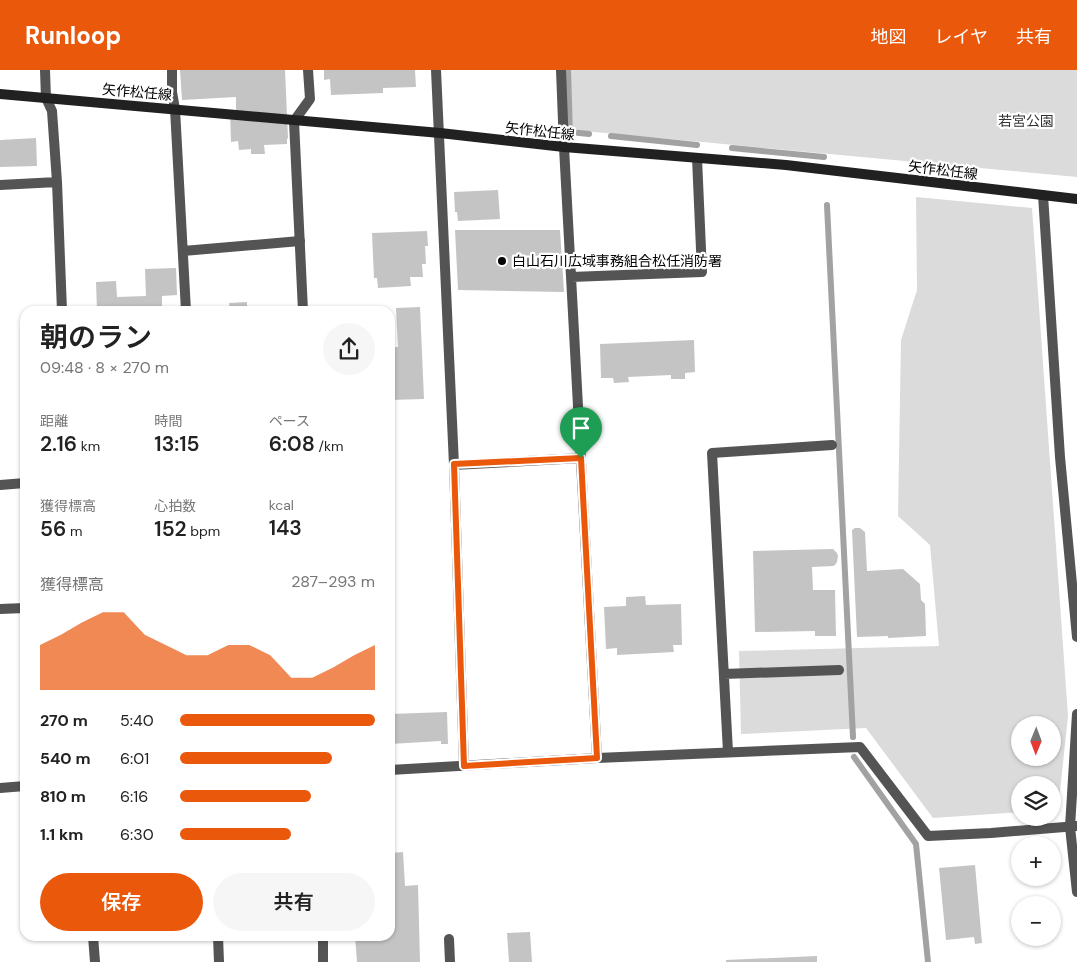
<!DOCTYPE html>
<html lang="ja">
<head>
<meta charset="utf-8">
<style>
  body { margin:0; font-family:"DM Sans","Noto Sans JP",sans-serif; background:#f6f6f6; color:#222; height:100vh; display:flex; flex-direction:column; font-size:19px; white-space:nowrap }
  * { box-sizing:border-box; margin:0 }
  p { font-size:16px; color:#767676 }
  .icon { flex:none; width:28px; height:28px; fill:none; stroke:currentColor; stroke-width:2; stroke-linecap:round; stroke-linejoin:round }
  .map { position:relative; flex:1; overflow:hidden }
  .sheet { position:absolute; left:20px; top:236px; width:375px; height:635px; display:flex; flex-direction:column; background:#fff; border-radius:15px; box-shadow:0 1px 4px #0004 }
  .sheet>* { flex:none }
  .needle { width:32px; rotate:181deg }
  .fabs { position:absolute; left:1011px; top:646px; display:grid; gap:10px }
  .fabs a { display:grid; place-items:center; width:50px; height:50px; border-radius:50%; background:#fff; box-shadow:0 1px 4px #0004; font-size:25px }
  .pin { position:absolute; display:grid; place-items:center; width:42px; height:42px; color:#fff; margin:-51px -21px; border-radius:50% 50% 50% 0; rotate:-45deg; box-shadow:0 0 5px #0007 }
  .pin .icon { rotate:45deg }
  .round { display:grid; place-items:center; flex:none; width:52px; height:52px; border-radius:26px; background:#f6f6f6 }
  .summary { display:flex; align-items:center; justify-content:space-between; height:85px; padding:0 20px }
  h1 { font-size:28px; font-weight:600; line-height:38px }
  .stats { display:grid; grid-template-columns:repeat(3,1fr); gap:8px; height:85px; padding:5px 20px }
  .stats div { display:grid; align-content:center }
  .stats b { font-size:21px; font-weight:600 }
  .stats small { font-size:14px; font-weight:400 }
  .stats p { font-size:14px }
  .chart { height:140px; padding:10px 20px }
  .chart p { display:flex; justify-content:space-between }
  .chart svg { width:100%; height:90px; margin-top:5px; fill:#ea580c; opacity:.7 }
  .cta { display:flex; gap:10px; margin-top:auto; padding:10px 20px }
  .cta a { flex:1; height:58px; border-radius:30px; background:#ea580c; color:#fff; font-size:20px; font-weight:600; line-height:58px; text-align:center }
  .cta a+a { background:#f6f6f6; color:#222 }
  ul { padding:0 20px; list-style:none; font-size:16px }
  li { display:grid; grid-template-columns:80px 60px 1fr; align-items:center; height:38px }
  li i { height:12px; border-radius:6px; background:#ea580c }
  header { display:flex; align-items:center; gap:30px; box-sizing:border-box; height:70px; padding:0 25px; background:#ea580c; color:#fff }
  header strong { font-size:24px }
  nav { display:flex; gap:28px; margin-inline-start:auto; font-size:18px }
  .map>svg:first-child { display:block }
  .green { fill:#dbdbdb; fill-rule:evenodd }
  .lines { fill:none; stroke-linecap:round; stroke-linejoin:round }
  .stream { stroke:#a2a2a2; stroke-width:6 }
  .building { fill:#c4c4c4 }
  .service { stroke:#545454; stroke-width:10 }
  .minor { stroke:#545454; stroke-width:10 }
  .tertiary { stroke:#545454; stroke-width:10 }
  .secondary { stroke:#212121; stroke-width:10 }
  .route-casing { stroke:#fff; stroke-width:10 }
  .route { stroke:#ea580c; stroke-width:6 }
  .poi-dot { fill:#000; stroke:#fff; stroke-width:2 }
  .labels { text-anchor:middle; stroke-width:4.5; stroke-linejoin:round; paint-order:stroke }
  .street-label { font-size:14px; fill:#000; stroke:#fff }
  .park-label { font-size:14px; fill:#323232; stroke:#fff }
  .poi-label { font-size:14px; fill:#000; stroke:#fff; text-anchor:start }
</style>
</head>
<body>
<header>
<strong>Runloop</strong>
<nav><a>地図</a><a>レイヤ</a><a>共有</a></nav>
</header>
<div class="map">
<svg width="1077" height="892" viewBox="0 0 1077 892">
  <rect width="100%" height="100%" fill="#fff"/>
  <path class="green" d="M570 0H1077V107L573 60Z
    M916 127 1032 138 1068 646 1058 740H1053L1052 715H1020V742L933 748 866 658 741 664 739 581 939 576 930 475 898 446 901 270 917 220ZM1020 655H1052V688H1020Z"/>
  <g class="lines">
    <path class="stream" d="M568 0 570 62 589 64
      M611 66 697 75
      M732 78 824 87
      M827 135 853 667
      M854 687 916 774 928 892"/>
  </g>
  <path class="building" d="M180 0H285L288 68 287 69V74L264 75 265 84H251V79L239 80 238 71 231 72 230 40H236V27L182 30Z
    M324 0H415L416 17 383 18V23L331 25 330 9 324 10Z
    M36 68 37 96 0 97V70Z
    M498 120 500 149 458 151 457 142H455L454 122Z
    M455 160H560L564 222 458 220Z
    M427 161 428 176H425L426 194H422L423 207H410L411 216 378 218 377 208H374L372 163Z
    M176 198 177 225 162 226V241H97L96 212 116 211 117 227 146 226 145 199Z
    M247 232V241H230L229 233Z
    M420 237 424 329 390 330V277H398L396 238Z
    M694 270 695 302 685 303V309H671V305L628 307 629 312 614 313 613 308H601L600 274Z
    M855 458H860L865 462 867 501 903 499 920 514 921 530 925 534 926 566 888 568V566L857 567 852 460Z
    M833 479 837 483 838 486 837 492 835 495 833 496 812 497 813 520H835L836 566H815V561L755 562 753 481Z
    M645 526 646 535 681 534 682 575H673L674 582 617 585V578L606 579 604 537 626 536V527Z
    M447 642 448 674H441V671L390 674V644Z
    M403 782 405 816 418 815 420 892H357L355 866H390V783Z
    M975 795 982 873 975 874 974 867 946 870 939 798Z
    M530 862 532 892H509L507 863Z
    M817 886V892H726V890Z"/>
  <g class="lines">
    <path class="service" d="M449 869 450 892"/>
    <path class="minor" d="M45 0 46 28 52 41 57 112 62 241
      M172 0V22L175 39 186 241
      M436 0 454 395 464 696
      M561 0 564 77 597 688
      M294 51 310 29 308 0
      M0 115 57 112
      M1043 125 1060 387 1077 567
      M183 181 300 171
      M571 207 702 202 697 88
      M454 395 581 388
      M0 415 25 413
      M0 539 25 538
      M724 604 839 600
      M1077 644 1070 757 1077 822
      M728 682 712 383 832 375
      M390 700 597 688 860 677 928 766 991 763 1077 756
      M0 718 25 716
      M93 866 95 892
      M218 866 219 892"/>
    <path class="tertiary" d="M294 51 303 241
      M323 866V892"/>
    <path class="secondary" d="M0 24 440 63 564 77 786 95 1077 129"/>
  </g>
  <g class="lines">
    <g class="route-casing">
      <path id="route" d="M581 388 597 688 464 696 454 394Z"/>
    </g>
    <use href="#route" class="route"/>
  </g>
  <circle class="poi-dot" cx="502" cy="191" r="5"/>
  <g class="labels">
    <g class="street-label">
      <text transform="translate(137 22) rotate(5)" y="5">矢作松任線</text>
      <text transform="translate(540 61) rotate(6)" y="5">矢作松任線</text>
      <text transform="translate(943 100) rotate(7)" y="5">矢作松任線</text>
    </g>
    <g class="park-label">
      <text x="1026" y="56">若宮公園</text>
    </g>
    <g class="poi-label">
      <text x="512" y="196">白山石川広域事務組合松任消防署</text>
    </g>
  </g>
</svg>
<div class="fabs">
<a><svg class="needle" viewBox="-14 -14 28 28"><path d="M0-13l5 13h-10z" fill="#e53935"/><path d="M0 13l5-13h-10z" fill="#767676"/></svg></a>
<a><svg class="icon" aria-label="layers" viewBox="0 0 24 24"><path d="M12 4l9 5-9 5-9-5zM3 14l9 5 9-5"/></svg></a>
<a>+</a>
<a>−</a>
</div>
<div class="pin" style="left:581px;top:388px;background:#1e9e55"><svg class="icon" aria-label="arrive" viewBox="0 0 24 24"><path d="M6 21V4h12l-3 4 3 4H6"/></svg></div>
<section class="sheet">
<div class="summary"><div><h1>朝のラン</h1><p>09:48 · 8 × 270 m</p></div><a class="round"><svg class="icon" aria-label="share" viewBox="0 0 24 24"><path d="M12 15V3M7 8l5-5 5 5M5 13v7h14v-7"/></svg></a></div>
<div class="stats">
<div><p>距離</p><b>2.16<small> km</small></b></div>
<div><p>時間</p><b>13:15</b></div>
<div><p>ペース</p><b>6:08<small> /km</small></b></div>
</div>
<div class="stats">
<div><p>獲得標高</p><b>56<small> m</small></b></div>
<div><p>心拍数</p><b>152<small> bpm</small></b></div>
<div><p>kcal</p><b>143</b></div>
</div>
<div class="chart"><p><span>獲得標高</span>287–293 m</p>
<svg viewBox="0 0 160 44" preserveAspectRatio="none"><path d="M0 44V22L10 17L20 11L30 6L40 6L50 17L60 22L70 27L80 27L90 22L100 22L110 27L120 38L130 38L140 33L150 27L160 22V44z"/></svg>
</div>
<ul>
<li><b>270 m</b>5:40<i style="width:100%"></i></li>
<li><b>540 m</b>6:01<i style="width:78%"></i></li>
<li><b>810 m</b>6:16<i style="width:67%"></i></li>
<li><b>1.1 km</b>6:30<i style="width:57%"></i></li>
</ul>
<div class="cta"><a>保存</a><a>共有</a></div>
</section>
</div>
</body>
</html>
